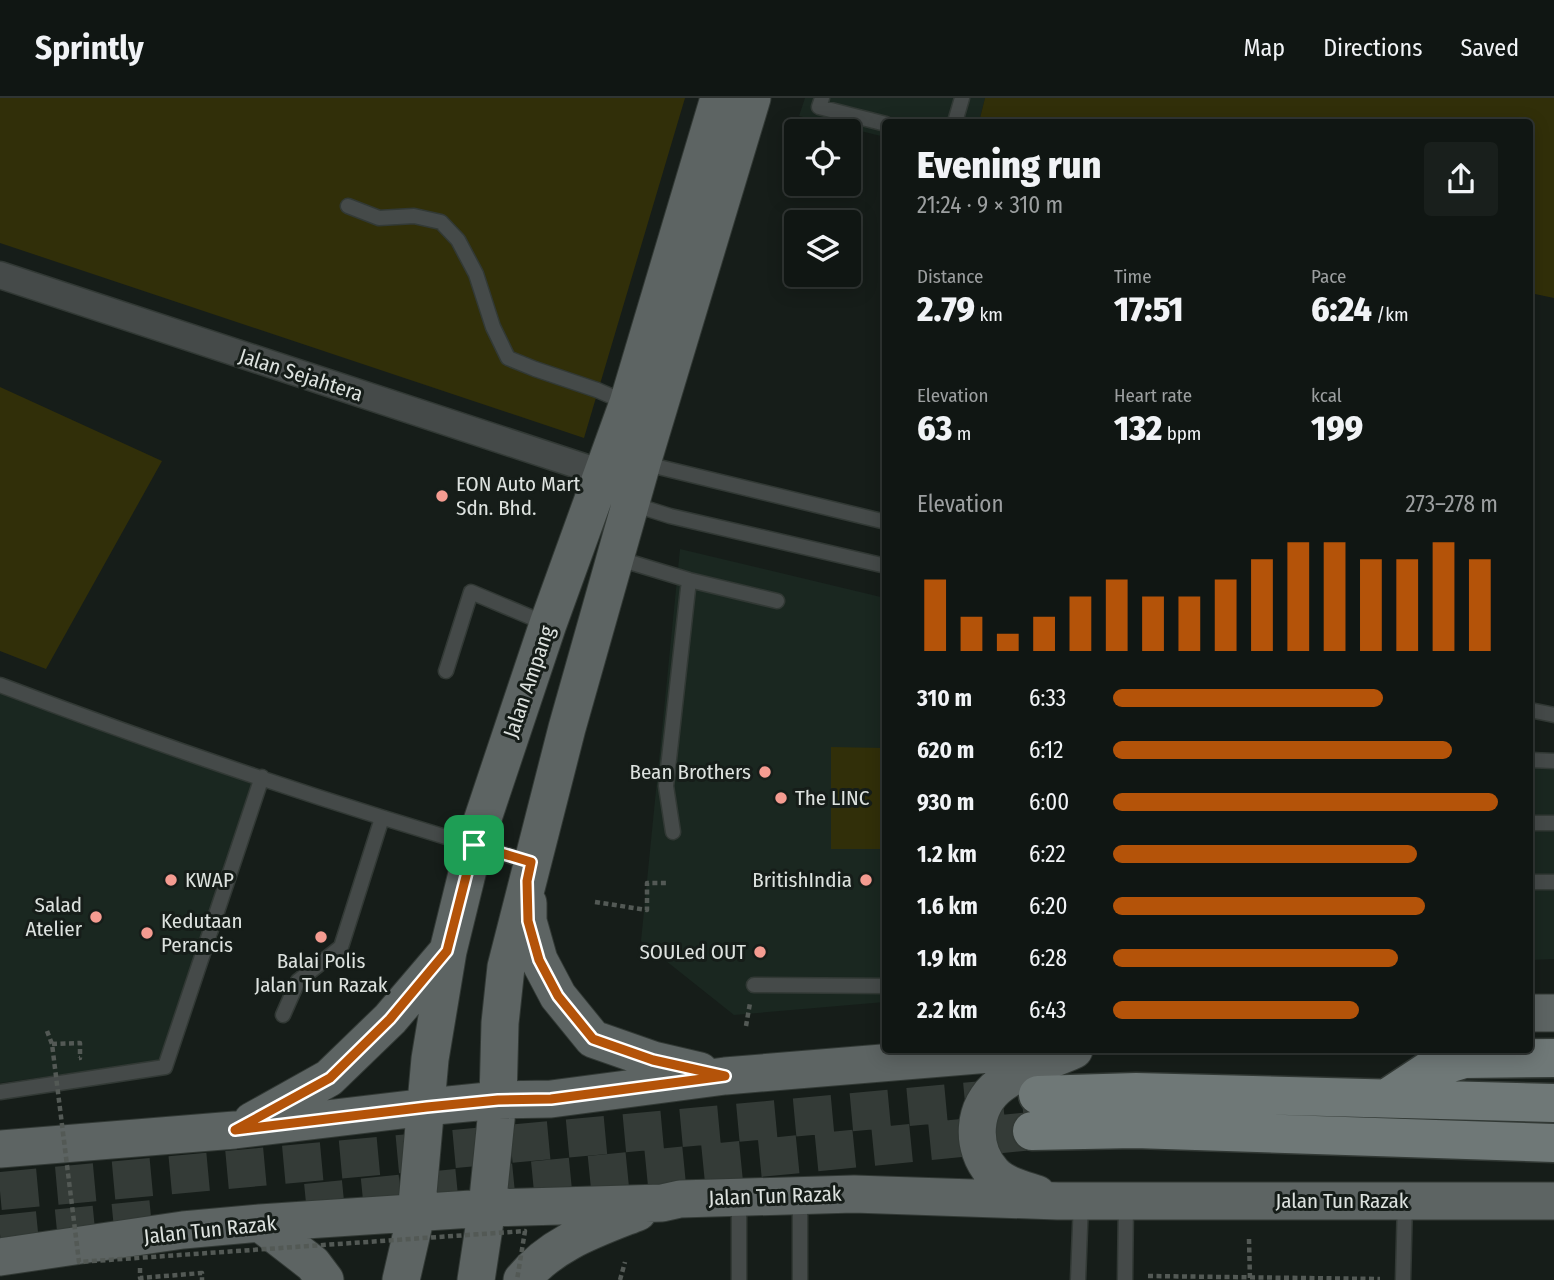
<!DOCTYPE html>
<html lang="en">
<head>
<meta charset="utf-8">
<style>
  body { margin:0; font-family:"Fira Sans Condensed",sans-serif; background:#191f1c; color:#f1f3f6; height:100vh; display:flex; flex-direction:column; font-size:26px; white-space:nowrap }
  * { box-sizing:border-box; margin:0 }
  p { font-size:23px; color:#9c9fa0 }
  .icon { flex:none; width:38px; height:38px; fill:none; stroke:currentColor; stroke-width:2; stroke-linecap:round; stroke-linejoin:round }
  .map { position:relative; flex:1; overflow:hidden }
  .panel { position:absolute; left:882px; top:21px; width:651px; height:934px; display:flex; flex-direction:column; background:#101613; border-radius:7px; box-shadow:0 4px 18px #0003,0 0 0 2px #303533 }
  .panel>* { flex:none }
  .controls { position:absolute; left:784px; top:21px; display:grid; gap:14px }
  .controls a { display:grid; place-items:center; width:77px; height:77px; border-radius:7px; background:#101613; box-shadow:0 4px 18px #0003,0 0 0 2px #303533; font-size:35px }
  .pin { position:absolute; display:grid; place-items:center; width:60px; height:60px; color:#fff; margin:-30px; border-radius:14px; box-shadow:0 4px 10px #0006 }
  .round { display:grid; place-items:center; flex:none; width:74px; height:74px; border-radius:7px; background:#191f1c }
  .summary { display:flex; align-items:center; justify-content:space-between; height:119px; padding:0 35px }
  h1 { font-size:38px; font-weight:800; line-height:52px }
  .metrics { display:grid; grid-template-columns:repeat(3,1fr); gap:10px; height:119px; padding:7px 35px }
  .metrics div { display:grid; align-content:center }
  .metrics b { font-size:35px; font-weight:800 }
  .metrics small { font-size:19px; font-weight:400 }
  .metrics p { font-size:19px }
  .chart { height:196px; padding:14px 35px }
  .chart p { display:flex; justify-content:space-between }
  .chart svg { width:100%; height:126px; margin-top:7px; stroke:#b45309; stroke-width:6 }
  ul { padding:0 35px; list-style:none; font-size:23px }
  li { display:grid; grid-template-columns:112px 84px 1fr; align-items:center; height:52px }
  li i { height:18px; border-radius:9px; background:#b45309 }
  header { display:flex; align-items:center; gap:42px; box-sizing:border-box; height:98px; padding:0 35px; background:#101613; border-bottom:2px solid #303533 }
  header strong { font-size:33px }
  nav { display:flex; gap:38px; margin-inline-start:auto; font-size:24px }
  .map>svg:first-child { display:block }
  .built { fill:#1a2720 }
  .green { fill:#312f09 }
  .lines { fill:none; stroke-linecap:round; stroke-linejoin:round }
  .primary-tunnel { stroke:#343b37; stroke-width:38; stroke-dasharray:38 19; stroke-linecap:butt }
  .service-casing { stroke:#323935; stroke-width:17 }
  .minor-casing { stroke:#323935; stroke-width:29 }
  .secondary-casing { stroke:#323935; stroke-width:39 }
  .primary-casing { stroke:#323935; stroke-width:41 }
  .path { stroke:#535955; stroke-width:4.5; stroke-dasharray:5 3.5; stroke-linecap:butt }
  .service { stroke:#454a49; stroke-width:14 }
  .minor { stroke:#454a49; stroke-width:26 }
  .secondary { stroke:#5d6463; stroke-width:37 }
  .primary { stroke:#6f7877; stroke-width:38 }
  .path-bridge { stroke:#535955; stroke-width:4.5; stroke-dasharray:5 3.5; stroke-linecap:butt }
  .route-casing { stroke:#fff; stroke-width:14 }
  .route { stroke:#b45309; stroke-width:9 }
  .poi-dot { fill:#f59c91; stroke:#161d19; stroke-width:2.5 }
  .labels { text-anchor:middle; stroke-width:6; stroke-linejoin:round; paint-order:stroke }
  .street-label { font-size:21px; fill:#dde2df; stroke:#161d19 }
  .poi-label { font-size:21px; fill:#dde2df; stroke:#161d19; text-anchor:start }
</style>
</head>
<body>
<header>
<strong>Sprintly</strong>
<nav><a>Map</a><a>Directions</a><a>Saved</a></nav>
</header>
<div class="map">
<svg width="1554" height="1182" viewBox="0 0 1554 1182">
  <rect width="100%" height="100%" fill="#161d19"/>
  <path class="built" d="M805 0H985L979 24H886L885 39 799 18Z
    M680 451 885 500V904L734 917 641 843Z
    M0 591 254 683 160 963 0 985Z
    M1530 652 1554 658V861L1530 862Z"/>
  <path class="green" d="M0 0H685L584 340 0 145Z
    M985 0H1554V200L1530 195V24H979Z
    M0 289 162 363 46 571 0 553Z
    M831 649 885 650V751H831Z"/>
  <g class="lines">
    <path class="primary-tunnel" d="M0 1093 1038 997
      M306 1105 1032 1033
      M0 1136 152 1121"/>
    <g class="service-casing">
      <path id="service" d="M822 0 819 9 886 26
        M955 24 962 0
        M348 108 379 120 414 118 441 124 458 142 476 176 493 229 508 260 535 271 597 292 627 305
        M642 365 886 424
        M632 406 670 418 886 468
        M616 460 689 482 777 503
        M446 573 471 494 547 526
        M0 587C174 653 352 713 531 764
        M1530 612 1554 617
        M1530 662 1554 663
        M1530 725H1554
        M673 734 666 688 689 482
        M1530 784H1554
        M754 887 886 888
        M283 917 298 883 341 849 382 720
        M0 994 165 969 262 679
        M739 1101V1182
        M800 1182V1099
        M1078 1182 1081 1103
        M1125 1182 1126 1104
        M1403 1182 1405 1103"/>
    </g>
    <g class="minor-casing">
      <path id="minor" d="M0 177 602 375"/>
    </g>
    <g class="secondary-casing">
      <path id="secondary" d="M528 805V823L539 862 558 898 593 941 653 962 700 973
        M1530 915H1554
        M252 1023 329 980 390 921 448 853
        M0 1051 235 1032 427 1009 498 1002 551 1001 725 978 1039 952
        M1037 1096C1022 1091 1004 1087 993 1075 970 1050 972 1008 1000 987 1021 971 1050 963 1074 952
        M260 1125 313 1166 325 1182
        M0 1159 183 1132 260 1125 487 1110 662 1105 680 1101 854 1096 1058 1103H1554
        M401 1182 416 1117 430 961 448 853 474 747 548 526 628 305 719 0
        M476 1182 487 1110 498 1002 500 925 506 869 567 630 642 365 752 0
        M522 1182C552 1145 595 1131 638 1114"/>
    </g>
    <g class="primary-casing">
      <path id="primary" d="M1038 997 1136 994 1554 1005
        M1387 1000 1431 971 1464 961 1554 960
        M1032 1033 1135 1031 1554 1045"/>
    </g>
    <path class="path" d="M595 804 647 812V785H666
      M746 928 750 905
      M52 946 80 945V960H79
      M1249 1141 1250 1182
      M140 1170V1180L202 1175V1182
      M1148 1178 1380 1181
      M620 1182 625 1164"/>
    <use href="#service" class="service"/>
    <use href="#minor" class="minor"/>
    <use href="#secondary" class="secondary"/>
    <use href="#primary" class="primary"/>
    <path class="path-bridge" d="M47 933 52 946 79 1164 525 1133 517 1182"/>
  </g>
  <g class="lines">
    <g class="route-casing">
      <path id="route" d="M474 747 531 764 527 783 528 823 539 862 558 898 593 941 653 962 725 978 551 1001 498 1002 427 1009 235 1032 330 980 390 921 447 853Z"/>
    </g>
    <use href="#route" class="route"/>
  </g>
  <g class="poi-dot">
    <circle cx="442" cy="398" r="7"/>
    <circle cx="765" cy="674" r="7"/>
    <circle cx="781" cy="700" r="7"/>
    <circle cx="171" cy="782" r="7"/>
    <circle cx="866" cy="782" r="7"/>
    <circle cx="96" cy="819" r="7"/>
    <circle cx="147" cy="835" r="7"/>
    <circle cx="321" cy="839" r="7"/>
    <circle cx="760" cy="854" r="7"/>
  </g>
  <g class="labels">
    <g class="street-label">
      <text transform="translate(301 277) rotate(18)" y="7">Jalan Sejahtera</text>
      <text transform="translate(529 584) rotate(-71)" y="7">Jalan Ampang</text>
      <text transform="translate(775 1098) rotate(-2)" y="7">Jalan Tun Razak</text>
      <text x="1342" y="1110">Jalan Tun Razak</text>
      <text transform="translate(210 1132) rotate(-6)" y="7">Jalan Tun Razak</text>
    </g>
    <g class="poi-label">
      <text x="456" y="393">EON Auto Mart<tspan x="456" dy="24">Sdn. Bhd.</tspan></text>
      <text x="751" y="681" text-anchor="end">Bean Brothers</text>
      <text x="795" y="707">The LINC</text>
      <text x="185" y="789">KWAP</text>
      <text x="852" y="789" text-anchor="end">BritishIndia</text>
      <text x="82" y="814" text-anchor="end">Salad<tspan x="82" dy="24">Atelier</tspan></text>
      <text x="161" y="830">Kedutaan<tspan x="161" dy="24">Perancis</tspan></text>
      <text x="746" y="861" text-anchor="end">SOULed OUT</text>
      <text x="321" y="870" text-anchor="middle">Balai Polis<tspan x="321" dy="24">Jalan Tun Razak</tspan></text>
    </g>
  </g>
</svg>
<div class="controls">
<a><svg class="icon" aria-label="locate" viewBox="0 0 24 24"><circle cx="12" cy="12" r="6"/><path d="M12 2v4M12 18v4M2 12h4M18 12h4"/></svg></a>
<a><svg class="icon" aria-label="layers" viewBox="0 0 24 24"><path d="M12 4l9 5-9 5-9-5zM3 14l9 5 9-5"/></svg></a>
</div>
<div class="pin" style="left:474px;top:747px;background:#1e9e55"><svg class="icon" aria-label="arrive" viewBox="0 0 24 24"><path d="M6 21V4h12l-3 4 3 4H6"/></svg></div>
<section class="panel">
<div class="summary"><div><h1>Evening run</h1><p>21:24 · 9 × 310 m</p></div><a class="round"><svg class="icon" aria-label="share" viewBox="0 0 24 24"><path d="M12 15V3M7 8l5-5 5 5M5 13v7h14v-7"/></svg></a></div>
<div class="metrics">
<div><p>Distance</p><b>2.79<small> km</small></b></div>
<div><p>Time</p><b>17:51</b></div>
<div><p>Pace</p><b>6:24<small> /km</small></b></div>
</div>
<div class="metrics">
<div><p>Elevation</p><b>63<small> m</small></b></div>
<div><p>Heart rate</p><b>132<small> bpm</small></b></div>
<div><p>kcal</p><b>199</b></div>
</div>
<div class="chart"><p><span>Elevation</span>273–278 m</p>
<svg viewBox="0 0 160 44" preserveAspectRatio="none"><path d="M5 44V19M15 44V32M25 44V38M35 44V32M45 44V25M55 44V19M65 44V25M75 44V25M85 44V19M95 44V12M105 44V6M115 44V6M125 44V12M135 44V12M145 44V6M155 44V12"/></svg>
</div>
<ul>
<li><b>310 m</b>6:33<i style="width:70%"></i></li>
<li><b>620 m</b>6:12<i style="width:88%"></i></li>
<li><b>930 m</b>6:00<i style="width:100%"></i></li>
<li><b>1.2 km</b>6:22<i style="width:79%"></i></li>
<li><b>1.6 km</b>6:20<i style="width:81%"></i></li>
<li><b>1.9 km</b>6:28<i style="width:74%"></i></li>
<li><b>2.2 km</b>6:43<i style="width:64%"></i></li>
</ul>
</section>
</div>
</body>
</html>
